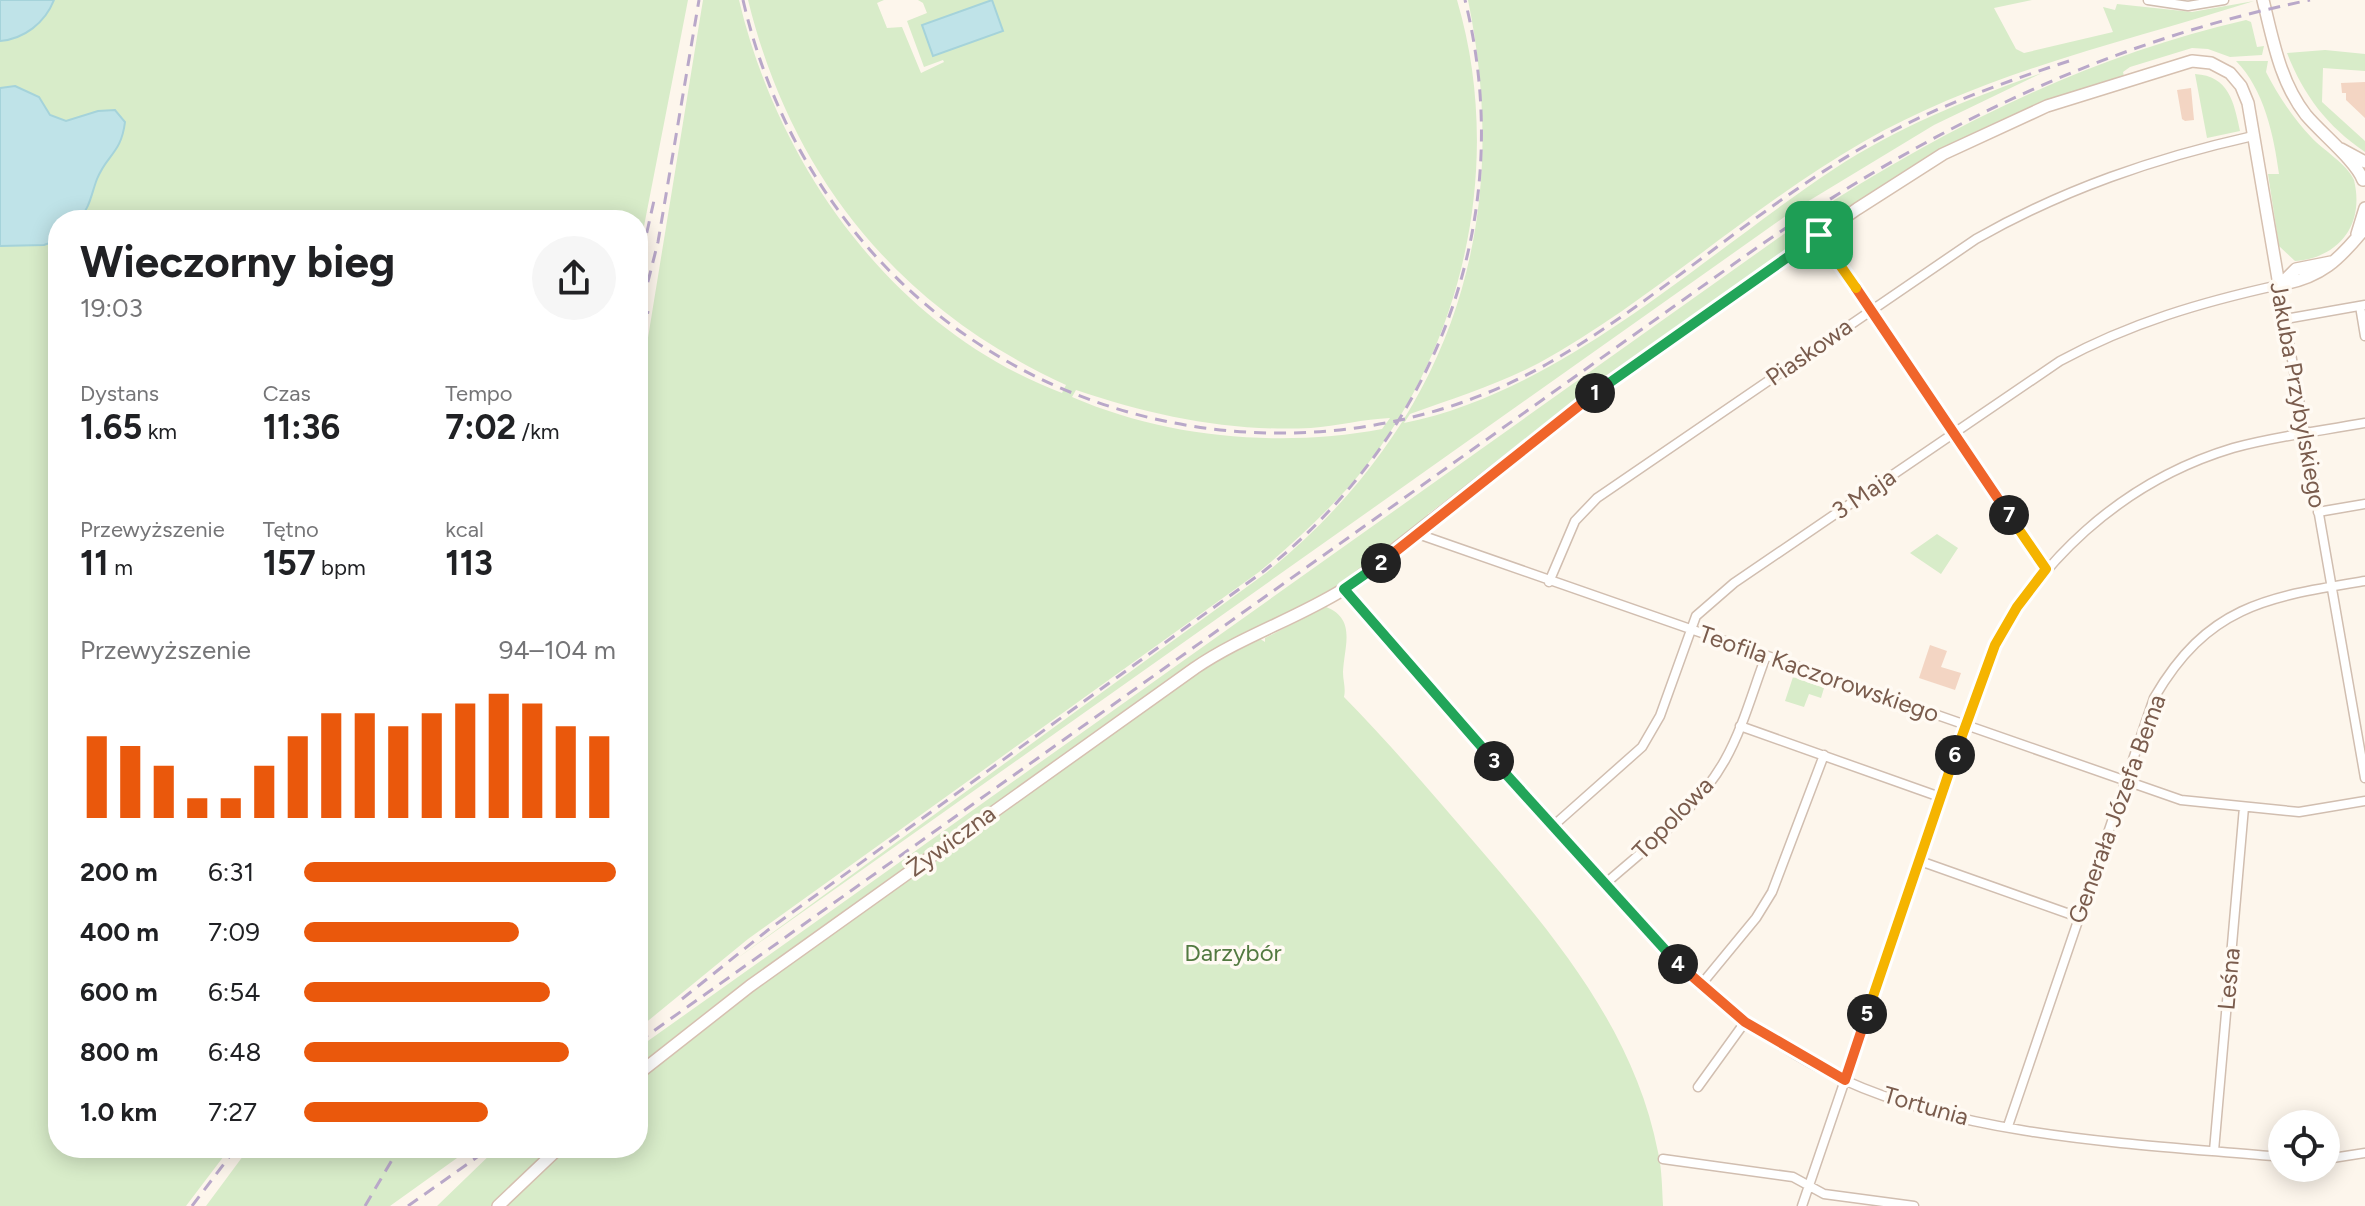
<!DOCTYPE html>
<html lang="pl">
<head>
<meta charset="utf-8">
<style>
  body { margin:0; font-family:Figtree,sans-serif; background:#f6f6f6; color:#202124; height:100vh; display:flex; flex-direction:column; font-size:30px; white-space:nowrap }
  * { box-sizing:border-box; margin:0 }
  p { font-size:26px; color:#757577 }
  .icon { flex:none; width:44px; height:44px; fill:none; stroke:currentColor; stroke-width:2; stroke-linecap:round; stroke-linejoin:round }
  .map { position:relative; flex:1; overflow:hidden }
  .panel { position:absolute; left:48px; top:210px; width:600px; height:948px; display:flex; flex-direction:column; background:#fff; border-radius:32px; box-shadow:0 4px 20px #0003 }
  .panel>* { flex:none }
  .tools { position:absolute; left:2268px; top:1110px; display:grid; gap:16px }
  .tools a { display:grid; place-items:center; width:72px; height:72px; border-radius:50%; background:#fff; box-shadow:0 4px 20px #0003; font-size:40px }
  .pin { position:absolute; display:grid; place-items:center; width:68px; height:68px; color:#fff; margin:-34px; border-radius:16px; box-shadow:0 4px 12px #0006 }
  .km { position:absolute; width:40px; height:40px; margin:-20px; border-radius:50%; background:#222; color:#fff; font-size:22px; line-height:40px; text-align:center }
  .round { display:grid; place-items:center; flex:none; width:84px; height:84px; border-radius:42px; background:#f6f6f6 }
  .overview { display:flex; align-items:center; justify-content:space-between; height:136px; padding:0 32px }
  h1 { font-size:44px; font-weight:700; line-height:60px }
  .metrics { display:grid; grid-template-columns:repeat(3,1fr); gap:12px; height:136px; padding:8px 32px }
  .metrics div { display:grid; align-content:center }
  .metrics b { font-size:34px; font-weight:700 }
  .metrics small { font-size:22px; font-weight:400 }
  .metrics p { font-size:22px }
  .chart { height:224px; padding:16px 32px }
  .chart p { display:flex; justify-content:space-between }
  .chart svg { width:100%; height:144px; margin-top:8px; stroke:#ea580c; stroke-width:6 }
  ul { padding:0 32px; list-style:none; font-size:26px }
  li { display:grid; grid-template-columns:128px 96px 1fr; align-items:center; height:60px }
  li i { height:20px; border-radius:10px; background:#ea580c }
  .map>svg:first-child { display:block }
  .green { fill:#d8ecc9; fill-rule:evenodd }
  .water { fill:#bfe3e8; stroke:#a5d3da; stroke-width:2 }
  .building { fill:#f3d5c3 }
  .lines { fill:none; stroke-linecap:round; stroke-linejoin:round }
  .street-casing { stroke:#d1beb0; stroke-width:11 }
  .secondary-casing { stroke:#d6c0b0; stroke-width:14 }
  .street { stroke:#fff; stroke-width:8 }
  .secondary { stroke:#fff; stroke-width:11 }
  .rail { stroke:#b9a8c9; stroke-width:3; stroke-dasharray:12 8; stroke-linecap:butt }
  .split-1-casing { stroke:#fff; stroke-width:16 }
  .split-2-casing { stroke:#fff; stroke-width:16 }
  .split-3-casing { stroke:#fff; stroke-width:16 }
  .split-4-casing { stroke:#fff; stroke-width:16 }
  .split-5-casing { stroke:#fff; stroke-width:16 }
  .split-6-casing { stroke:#fff; stroke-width:16 }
  .split-7-casing { stroke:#fff; stroke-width:16 }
  .split-8-casing { stroke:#fff; stroke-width:16 }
  .split-9-casing { stroke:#fff; stroke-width:16 }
  .split-1 { stroke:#22a559; stroke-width:10 }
  .split-2 { stroke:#f0652b; stroke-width:10 }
  .split-3 { stroke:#22a559; stroke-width:10 }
  .split-4 { stroke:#22a559; stroke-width:10 }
  .split-5 { stroke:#f0652b; stroke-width:10 }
  .split-6 { stroke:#f5b400; stroke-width:10 }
  .split-7 { stroke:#f5b400; stroke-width:10 }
  .split-8 { stroke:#f0652b; stroke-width:10 }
  .split-9 { stroke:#f5b400; stroke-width:10 }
  .labels { text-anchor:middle; stroke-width:7; stroke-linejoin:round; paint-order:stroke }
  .street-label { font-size:24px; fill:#7a5c4d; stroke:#fffaf3 }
  .park-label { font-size:24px; fill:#537a41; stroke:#fffaf3 }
</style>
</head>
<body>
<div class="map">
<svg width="2365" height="1206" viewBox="0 0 2365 1206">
  <rect width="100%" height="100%" fill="#fdf6ec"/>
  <path class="green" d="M0 0H688L638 257V220H58V1148H230L186 1206H0Z
    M703 0H739C779 169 895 330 1062 393L1066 385C900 309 792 179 748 0H884L877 3 887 28 902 27 921 73 944 62 943 60 924 67 907 21 927 13 923 3 918 0H1457C1504 159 1466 340 1363 470 1332 508 1297 540 1259 572L748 939 638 1029V399ZM1076 390C1153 416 1229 432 1311 428 1337 426 1364 419 1390 418L1382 429C1280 448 1167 438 1072 397Z
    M1468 0H2032L1994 8 2016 49 2024 53 2113 32 2103 7 2115 10 2117 4 2192 12 2254 1C2122 43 1985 72 1863 142 1750 207 1653 300 1539 363 1497 385 1454 398 1410 414L1404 423C1563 391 1701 257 1834 169 1898 127 1970 98 2042 73L1934 125 1797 208 732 962 1266 573C1448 425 1515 229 1468 0Z
    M2246 20 2251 22 2257 47 2264 46 2262 55 2230 57 2208 49 2192 48 2130 67 2123 72 2124 76 1999 121 1891 180 1817 231 1458 495 1456 493 1428 514 1430 519 1326 595 1260 628 638 1069V1048L1805 219C1942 129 2086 57 2246 20Z
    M2325 50 2365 54V71L2323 68 2322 102 2365 141V152C2327 126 2304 96 2287 53Z
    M2236 61H2268L2266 72C2277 94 2293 118 2311 137 2323 150 2347 164 2354 180 2365 226 2338 258 2295 261L2279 246 2268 174H2279C2274 136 2264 89 2236 61Z
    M2195 74C2229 76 2234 102 2240 131L2207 138Z
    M1937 534 1958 548 1941 574 1910 553Z
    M1326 607C1357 619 1344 647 1343 672 1343 681 1346 688 1344 697 1390 744 1432 793 1474 842 1553 934 1634 1029 1658 1152 1662 1169 1662 1188 1663 1206H437L497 1148H638V1074L1217 653 1254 635 1265 642V638Z
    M1793 677 1824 688 1821 698 1809 694 1804 707 1785 701Z
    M249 1148H471L390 1206H206Z"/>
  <path class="water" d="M0 0H54C45 23 24 39 0 41Z
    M992 0 1003 31 933 56 922 25Z
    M15 86 39 97 50 115 66 121 98 111 115 110 125 122C121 154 107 154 97 179 91 195 90 207 79 220H58V240L44 245 0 246V88Z"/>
  <path class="building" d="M2365 82V118L2346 100V93H2342L2341 83Z
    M2191 88 2194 120 2185 121 2182 119 2177 90Z
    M1930 645 1947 651 1941 667 1961 673 1955 690 1919 678Z"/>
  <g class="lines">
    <g class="street-casing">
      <path id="street" d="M2148 0 2188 6 2224 0
        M1819 235 2046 569
        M2360 306 2365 336
        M2285 319 2365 305
        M2318 512 2365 504
        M1418 534 2181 800 2299 812 2365 801
        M1549 582 1575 521 1597 498 1976 239C2064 189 2155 158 2253 136
        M1344 589C1406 663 1471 734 1535 807 1629 912 1713 1020 1844 1080 1974 1139 2142 1144 2282 1157
        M1740 726 1940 797
        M1553 826 1642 747 1660 716 1696 616 1734 583 2060 361C2130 323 2202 302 2279 285L2365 778
        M1920 861 2078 917
        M1605 884C1647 847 1697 810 1725 760 1743 728 1753 690 1766 656
        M1700 986 1756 918 1772 892 1824 755
        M1698 1087 1745 1022
        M2008 1126 2154 698C2208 605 2267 597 2365 581
        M2214 1151 2244 807
        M1663 1159 1793 1177 1824 1194 1914 1206
        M2326 1159 2365 1153
        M1802 1206 1986 667C2033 562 2123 481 2233 448 2276 436 2321 431 2365 423"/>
    </g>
    <g class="secondary-casing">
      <path id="secondary" d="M2263 0C2273 40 2280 82 2306 115 2321 133 2356 161 2363 180
        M2341 149 2365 162
        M2357 234 2365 208
        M2279 285C2321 278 2339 260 2365 228
        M2280 285 2296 269 2331 262
        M638 1074 750 986 1195 668C1242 636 1296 619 1344 589L1609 382 1857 209 1943 154 2047 106 2192 61 2211 63 2230 73 2241 86 2248 103 2279 285
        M498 1206 559 1148"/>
    </g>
    <use href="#street" class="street"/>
    <use href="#secondary" class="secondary"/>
    <path class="rail" d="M743 0C776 143 860 269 985 348 1153 455 1373 462 1547 364 1656 302 1749 214 1858 150 1924 111 1995 85 2069 61
      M638 272 655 196
      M638 321 658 242 699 0
      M638 373 648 311
      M682 999 768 930 1264 571C1437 433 1519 217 1465 0
      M638 1042 1745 256C1920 133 2099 43 2310 0
      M192 1206 236 1148
      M365 1206 399 1148
      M408 1206 490 1148"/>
  </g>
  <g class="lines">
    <g class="split-1-casing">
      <path id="split-1" d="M1595 393 1819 235"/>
    </g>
    <g class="split-2-casing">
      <path id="split-2" d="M1381 563 1595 393"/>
    </g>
    <g class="split-3-casing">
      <path id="split-3" d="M1381 563 1344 589 1494 761"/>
    </g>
    <g class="split-4-casing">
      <path id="split-4" d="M1494 761 1678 964"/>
    </g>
    <g class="split-5-casing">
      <path id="split-5" d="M1678 964 1745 1022 1845 1080 1867 1014"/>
    </g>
    <g class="split-6-casing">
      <path id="split-6" d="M1867 1014 1955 755"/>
    </g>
    <g class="split-7-casing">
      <path id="split-7" d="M1955 755 1995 645 2017 607 2046 569 2009 515"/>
    </g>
    <g class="split-8-casing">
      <path id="split-8" d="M1856 288 2009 515"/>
    </g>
    <g class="split-9-casing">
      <path id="split-9" d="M1819 235 1856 288"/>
    </g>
    <use href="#split-1" class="split-1"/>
    <use href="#split-2" class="split-2"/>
    <use href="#split-3" class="split-3"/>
    <use href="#split-4" class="split-4"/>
    <use href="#split-5" class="split-5"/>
    <use href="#split-6" class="split-6"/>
    <use href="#split-7" class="split-7"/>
    <use href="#split-8" class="split-8"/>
    <use href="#split-9" class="split-9"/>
  </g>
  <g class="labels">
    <g class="street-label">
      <text transform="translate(1809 352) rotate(-35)" y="8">Piaskowa</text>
      <text transform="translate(2298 395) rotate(80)" y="8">Jakuba Przybylskiego</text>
      <text transform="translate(1864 494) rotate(-34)" y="8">3 Maja</text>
      <text transform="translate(1819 674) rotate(19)" y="8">Teofila Kaczorowskiego</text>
      <text transform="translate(2117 809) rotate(-70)" y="8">Generała Józefa Bema</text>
      <text transform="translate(1673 818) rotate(-46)" y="8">Topolowa</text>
      <text transform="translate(951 841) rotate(-36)" y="8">Żywiczna</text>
      <text transform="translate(2229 979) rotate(-85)" y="8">Leśna</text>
      <text transform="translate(1926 1106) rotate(16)" y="8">Tortunia</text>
    </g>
    <g class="park-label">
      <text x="1233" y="961">Darzybór</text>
    </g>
  </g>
</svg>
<div class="tools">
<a><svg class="icon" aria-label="locate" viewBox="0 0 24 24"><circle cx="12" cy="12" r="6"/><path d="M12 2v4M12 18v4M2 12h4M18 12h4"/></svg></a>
</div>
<div class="pin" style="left:1819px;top:235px;background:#1e9e55"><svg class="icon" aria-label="arrive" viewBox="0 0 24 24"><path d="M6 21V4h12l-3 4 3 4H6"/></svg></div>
<b class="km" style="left:1595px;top:393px">1</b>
<b class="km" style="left:1381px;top:563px">2</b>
<b class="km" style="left:1494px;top:761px">3</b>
<b class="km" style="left:1678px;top:964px">4</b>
<b class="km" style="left:1867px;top:1014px">5</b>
<b class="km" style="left:1955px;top:755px">6</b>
<b class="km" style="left:2009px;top:515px">7</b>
<section class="panel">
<div class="overview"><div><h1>Wieczorny bieg</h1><p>19:03</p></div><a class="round"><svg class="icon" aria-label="share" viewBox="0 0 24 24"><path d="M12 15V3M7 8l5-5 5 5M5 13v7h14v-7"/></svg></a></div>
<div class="metrics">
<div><p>Dystans</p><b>1.65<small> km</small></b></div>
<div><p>Czas</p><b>11:36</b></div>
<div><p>Tempo</p><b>7:02<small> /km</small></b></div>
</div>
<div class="metrics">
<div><p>Przewyższenie</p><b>11<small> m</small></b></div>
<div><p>Tętno</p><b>157<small> bpm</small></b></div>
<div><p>kcal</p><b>113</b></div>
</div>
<div class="chart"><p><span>Przewyższenie</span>94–104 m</p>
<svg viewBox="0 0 160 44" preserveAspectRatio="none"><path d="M5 44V19M15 44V22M25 44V28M35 44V38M45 44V38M55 44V28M65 44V19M75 44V12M85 44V12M95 44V16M105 44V12M115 44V9M125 44V6M135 44V9M145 44V16M155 44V19"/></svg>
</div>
<ul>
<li><b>200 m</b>6:31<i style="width:100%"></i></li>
<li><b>400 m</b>7:09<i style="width:69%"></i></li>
<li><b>600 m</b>6:54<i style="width:79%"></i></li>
<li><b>800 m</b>6:48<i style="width:85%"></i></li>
<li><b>1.0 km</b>7:27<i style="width:59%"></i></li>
</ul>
</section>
</div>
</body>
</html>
